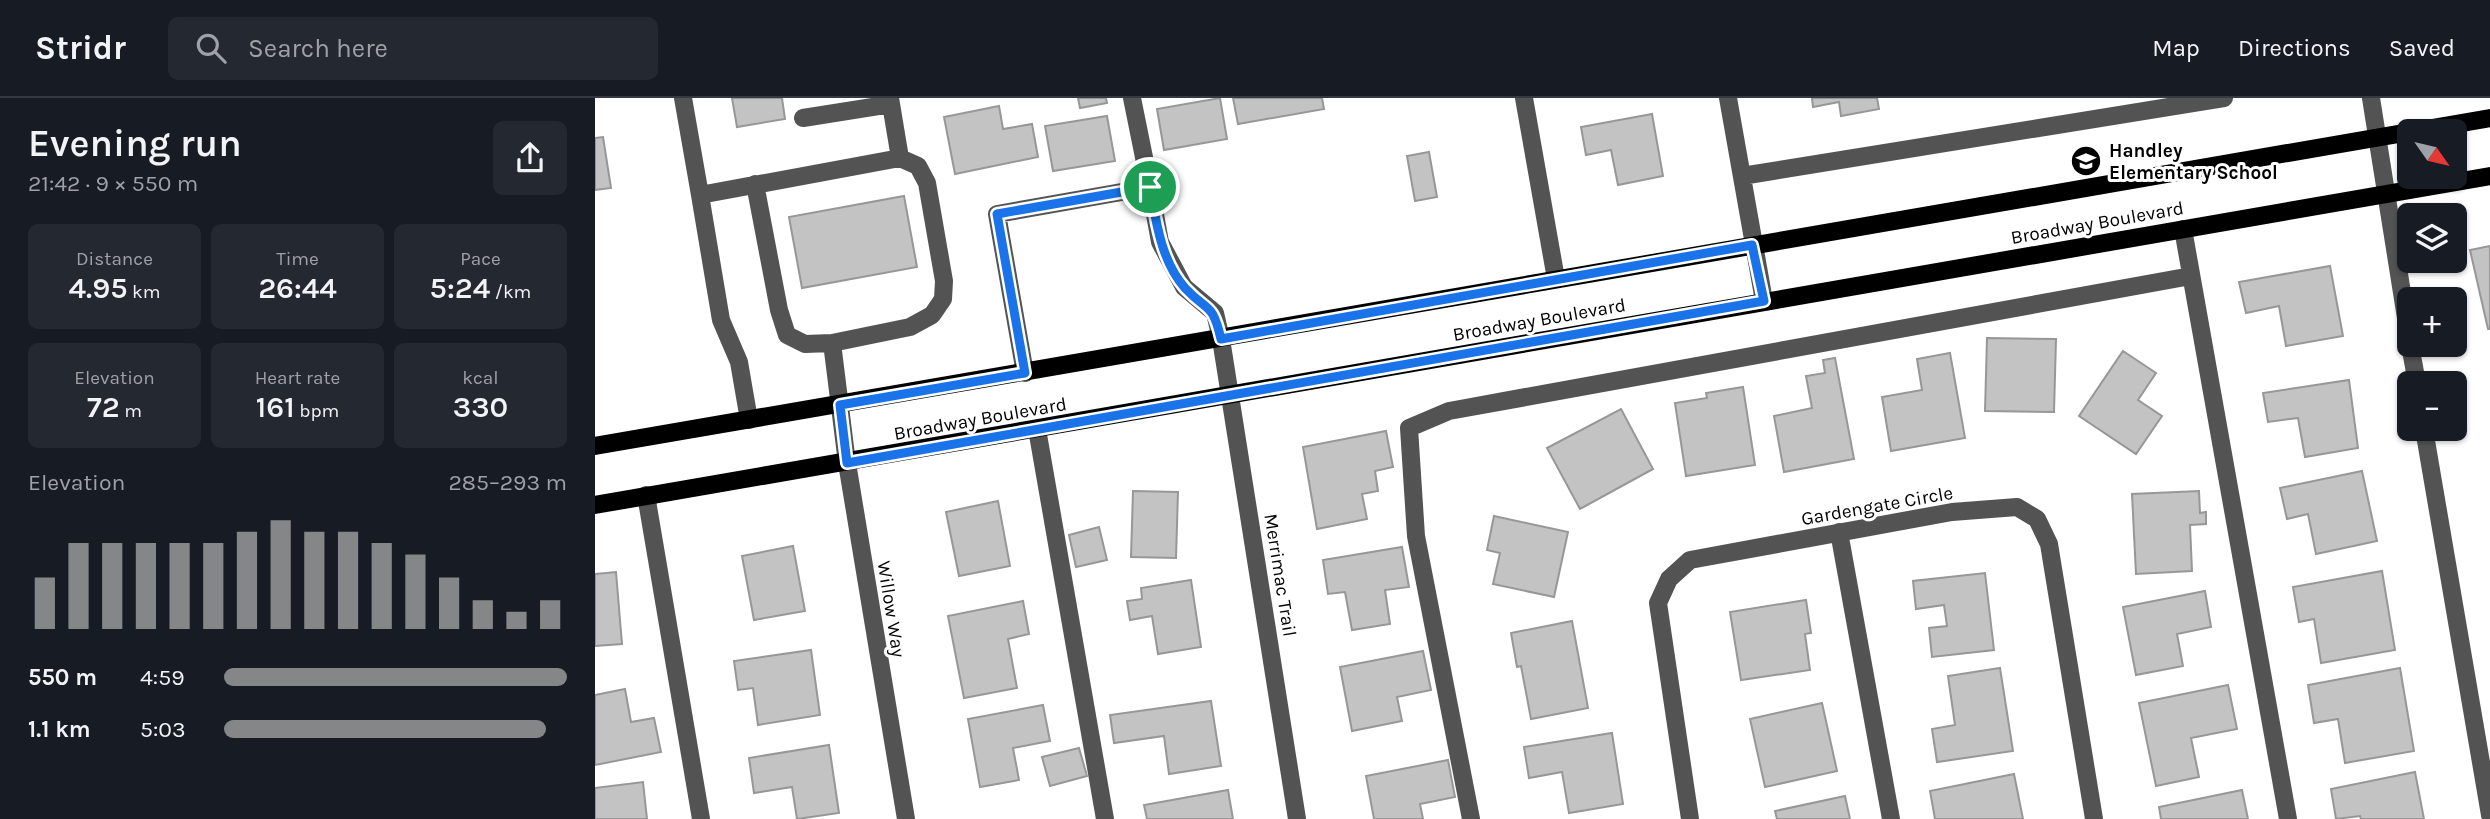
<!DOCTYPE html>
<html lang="en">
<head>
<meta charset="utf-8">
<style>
  body { margin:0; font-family:Karla,sans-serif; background:#242831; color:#f1f3f6; height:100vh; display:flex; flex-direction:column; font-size:26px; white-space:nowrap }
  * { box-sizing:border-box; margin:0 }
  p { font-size:23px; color:#9ea1a6 }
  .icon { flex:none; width:38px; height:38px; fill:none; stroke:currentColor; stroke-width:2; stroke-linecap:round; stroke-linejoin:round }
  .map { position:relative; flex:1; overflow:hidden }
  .sheet { display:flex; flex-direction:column; background:#171b24; width:595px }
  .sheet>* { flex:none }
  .needle { width:46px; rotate:124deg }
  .fabs { position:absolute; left:1802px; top:21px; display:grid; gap:14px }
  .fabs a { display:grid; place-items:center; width:70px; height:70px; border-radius:10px; background:#171b24; box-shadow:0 2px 5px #0004; font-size:35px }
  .pin { position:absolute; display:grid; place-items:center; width:60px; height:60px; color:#fff; margin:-30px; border:4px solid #fff; border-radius:50%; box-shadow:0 2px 7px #0007 }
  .round { display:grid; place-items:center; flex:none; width:74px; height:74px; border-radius:10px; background:#242831 }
  .summary { display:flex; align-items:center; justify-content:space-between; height:119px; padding:0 28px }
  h1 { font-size:38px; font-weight:600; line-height:52px }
  .stats { display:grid; grid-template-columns:repeat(3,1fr); gap:10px; height:119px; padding:7px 28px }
  .stats div { display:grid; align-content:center; border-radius:10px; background:#242831; text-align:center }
  .stats b { font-size:30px; font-weight:600 }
  .stats small { font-size:19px; font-weight:400 }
  .stats p { font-size:19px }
  .chart { height:196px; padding:14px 28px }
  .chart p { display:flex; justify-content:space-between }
  .chart svg { width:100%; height:126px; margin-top:7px; stroke:#858687; stroke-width:6 }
  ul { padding:0 28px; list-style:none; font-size:23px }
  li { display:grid; grid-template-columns:112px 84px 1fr; align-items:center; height:52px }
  li i { height:18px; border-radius:9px; background:#858687 }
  header { display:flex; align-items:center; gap:42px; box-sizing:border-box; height:98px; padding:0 35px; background:#171b24; border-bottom:2px solid #363941 }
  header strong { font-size:33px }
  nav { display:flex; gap:38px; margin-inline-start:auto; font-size:24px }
  .search { width:490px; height:63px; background:#242831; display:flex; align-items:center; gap:18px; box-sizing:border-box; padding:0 24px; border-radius:10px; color:#9ea1a6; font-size:26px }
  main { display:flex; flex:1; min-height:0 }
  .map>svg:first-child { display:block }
  .building { fill:#c3c3c3; stroke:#979797; stroke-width:2 }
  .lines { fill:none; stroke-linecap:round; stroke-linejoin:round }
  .minor { stroke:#535353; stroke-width:18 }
  .major { stroke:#000; stroke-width:18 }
  .route-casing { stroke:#fff; stroke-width:14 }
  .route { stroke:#1a73e8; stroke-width:9 }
  .labels { text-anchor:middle; stroke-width:6; stroke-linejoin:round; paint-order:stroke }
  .poi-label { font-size:19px; font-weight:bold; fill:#000; stroke:#fff; text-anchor:start }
  .street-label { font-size:19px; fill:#000; stroke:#fff }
</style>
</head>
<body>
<header>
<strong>Stridr</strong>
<div class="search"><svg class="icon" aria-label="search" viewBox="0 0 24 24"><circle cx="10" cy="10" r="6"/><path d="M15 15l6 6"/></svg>Search here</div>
<nav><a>Map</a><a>Directions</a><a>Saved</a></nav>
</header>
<main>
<section class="sheet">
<div class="summary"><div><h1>Evening run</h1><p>21:42 · 9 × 550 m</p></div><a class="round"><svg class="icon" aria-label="share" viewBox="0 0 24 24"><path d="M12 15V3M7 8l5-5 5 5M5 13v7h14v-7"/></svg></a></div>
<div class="stats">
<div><p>Distance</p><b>4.95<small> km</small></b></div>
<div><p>Time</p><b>26:44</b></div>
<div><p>Pace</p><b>5:24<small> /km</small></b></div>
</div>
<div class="stats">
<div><p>Elevation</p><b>72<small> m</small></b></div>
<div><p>Heart rate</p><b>161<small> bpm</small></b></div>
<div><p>kcal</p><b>330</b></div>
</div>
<div class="chart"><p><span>Elevation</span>285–293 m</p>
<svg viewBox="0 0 160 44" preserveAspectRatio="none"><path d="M5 44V26M15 44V14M25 44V14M35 44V14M45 44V14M55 44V14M65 44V10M75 44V6M85 44V10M95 44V10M105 44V14M115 44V18M125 44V26M135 44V34M145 44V38M155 44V34"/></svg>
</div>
<ul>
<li><b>550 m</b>4:59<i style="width:100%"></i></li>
<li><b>1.1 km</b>5:03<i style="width:94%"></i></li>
</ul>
</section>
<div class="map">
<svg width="1895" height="721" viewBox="0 0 1895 721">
  <rect width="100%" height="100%" fill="#fff"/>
  <path class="building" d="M137 0H187L190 21 142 29Z
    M483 0H511L512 5 485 10Z
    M625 0 632 41 569 52 562 11Z
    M638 0H727L729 11 643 26Z
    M1217 0H1282L1284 11 1246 18 1244 4 1218 9Z
    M404 8 408 31 437 26 443 59 360 76 349 19Z
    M1057 16 1068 78 1023 87 1016 52 991 57 986 29Z
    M512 18 520 63 458 73 450 28Z
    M8 39 16 90 0 92V40Z
    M834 54 842 99 820 103 812 58Z
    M309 98 322 169 207 190 194 119Z
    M1895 148V231H1893L1875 152Z
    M1735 168 1748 238 1691 248 1684 208 1651 215 1644 184Z
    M1392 240 1461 241 1459 314 1390 313Z
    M1528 253 1561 275 1543 302 1567 318 1541 356 1484 318Z
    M1355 255 1370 340 1296 353 1287 299 1327 292 1322 261Z
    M1240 260 1259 361 1189 374 1179 318 1217 310 1211 278 1230 275 1228 262Z
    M1754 282 1763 350 1710 359 1703 320 1673 324 1668 295Z
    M1148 289 1160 367 1091 378 1080 305 1112 300 1111 295Z
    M1026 311 1058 371 985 411 952 350Z
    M791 333 798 369 780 373 783 393 767 396 772 421 722 431 708 349Z
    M1767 373 1782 443 1721 456 1713 416 1692 421 1685 390Z
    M538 393 583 394 581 460 536 459Z
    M1604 393 1605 415 1611 414V426L1595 427 1597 473 1541 476 1537 396Z
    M403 403 415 468 364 478 351 414Z
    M899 418 973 434 959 499 898 486 905 455 892 452Z
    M504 429 512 462 481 469 474 437Z
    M198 448 210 513 159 522 147 458Z
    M807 449 814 489 790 492 795 526 757 532 750 494 733 496 728 462Z
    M1787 473 1800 552 1726 565 1719 521 1704 524 1698 489Z
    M21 474 27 546 0 548V476Z
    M1390 475 1399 552 1337 559 1334 530 1352 528 1349 507 1321 511 1318 483Z
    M596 482 606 549 563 556 557 518 535 522 532 503 547 501 546 490Z
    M1610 493 1616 529 1582 536 1588 568 1541 577 1528 509Z
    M1211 502 1216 535 1210 536 1215 572 1146 582 1135 514Z
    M428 503 434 536 413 541 422 590 369 600 353 518Z
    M977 523 993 610 936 621 926 568 922 569 916 535Z
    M216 552 225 617 163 627 158 590 143 592 139 563Z
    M828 553 836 592 802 599 807 623 757 633 745 569Z
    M1405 570 1418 653 1342 664 1337 631 1360 627 1353 578Z
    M1805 570 1819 653 1750 665 1743 621 1719 625 1713 587Z
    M1633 587 1642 631 1596 640 1604 679 1561 688 1544 605Z
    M30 591 36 624 59 620 66 654 0 667V597Z
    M616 603 626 668 574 676 569 638 519 645 515 617Z
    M1227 605 1242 673 1170 689 1155 621Z
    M448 607 455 643 418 650 424 682 385 689 373 621Z
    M1017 635 1028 706 974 715 967 674 934 680 929 649Z
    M234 647 244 715 202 721 197 689 159 695 154 660Z
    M484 650 492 678 455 688 447 659Z
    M853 662 860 699 825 706 828 721H779L771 678Z
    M1820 674 1829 721H1766L1765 718 1741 721 1736 691Z
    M1419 676 1428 721H1340L1335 693Z
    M48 684 52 721H0V690Z
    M633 692 638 721H552L549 707Z
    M1647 692 1653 721H1566L1564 709Z
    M1250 698 1255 721H1182L1180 713Z"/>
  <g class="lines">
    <path class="minor" d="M88 0 105 97
      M295 0 305 60
      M537 0 555 89
      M929 0 961 181
      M1133 0 1169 203
      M1776 0 1815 245
      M208 20 296 6
      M1147 78 1629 0
      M160 86 184 212 192 237 210 246 237 245
      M1588 131 1693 721
      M1815 247 1822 285
      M430 275 402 116 555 89 565 144 589 189 620 215 626 241 702 721
      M154 322 144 264 126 222 105 97 305 60 323 68 332 85 349 183 348 201 337 217 315 229 237 245 252 365 311 721
      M442 331 510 721
      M1829 331 1895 717
      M51 397 106 721
      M1244 434 1296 721
      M876 721 821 438 814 330 854 313 1596 178
      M1095 721 1063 505 1074 481 1095 462 1357 414 1422 409 1442 421 1454 446 1499 721"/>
    <path class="major" d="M0 348 1895 20
      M0 407 1895 78"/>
  </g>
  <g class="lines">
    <g class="route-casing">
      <path id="route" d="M555 89C561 123 566 163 590 190 613 215 617 203 626 241L1157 147 1169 203 252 365 245 307 430 275 402 116Z"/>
    </g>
    <use href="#route" class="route"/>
  </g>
  <defs>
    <g id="school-disc" transform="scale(1.575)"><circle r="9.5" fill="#000" stroke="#fff"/><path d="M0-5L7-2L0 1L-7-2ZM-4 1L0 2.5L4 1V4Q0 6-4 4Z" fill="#fff"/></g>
  </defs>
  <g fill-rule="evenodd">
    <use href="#school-disc" x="1491" y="63"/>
  </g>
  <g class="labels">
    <g class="poi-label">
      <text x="1514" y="59">Handley<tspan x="1514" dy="22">Elementary School</tspan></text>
    </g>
    <g class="street-label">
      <text transform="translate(1502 124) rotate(-10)" y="7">Broadway Boulevard</text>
      <text transform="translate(944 221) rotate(-10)" y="7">Broadway Boulevard</text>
      <text transform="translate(385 320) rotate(-10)" y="7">Broadway Boulevard</text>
      <text transform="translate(1282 407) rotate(-10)" y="7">Gardengate Circle</text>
      <text transform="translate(686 477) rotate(81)" y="7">Merrimac Trail</text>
      <text transform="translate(297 511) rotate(81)" y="7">Willow Way</text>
    </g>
  </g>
</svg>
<div class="fabs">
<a><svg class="needle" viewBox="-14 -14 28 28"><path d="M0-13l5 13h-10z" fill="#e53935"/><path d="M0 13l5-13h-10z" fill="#9ea1a6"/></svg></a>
<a><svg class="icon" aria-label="layers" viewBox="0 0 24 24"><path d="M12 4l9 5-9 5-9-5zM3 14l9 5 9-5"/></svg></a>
<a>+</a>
<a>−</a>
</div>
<div class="pin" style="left:555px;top:89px;background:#1e9e55"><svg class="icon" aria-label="arrive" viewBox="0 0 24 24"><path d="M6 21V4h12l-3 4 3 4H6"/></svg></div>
</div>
</main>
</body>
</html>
